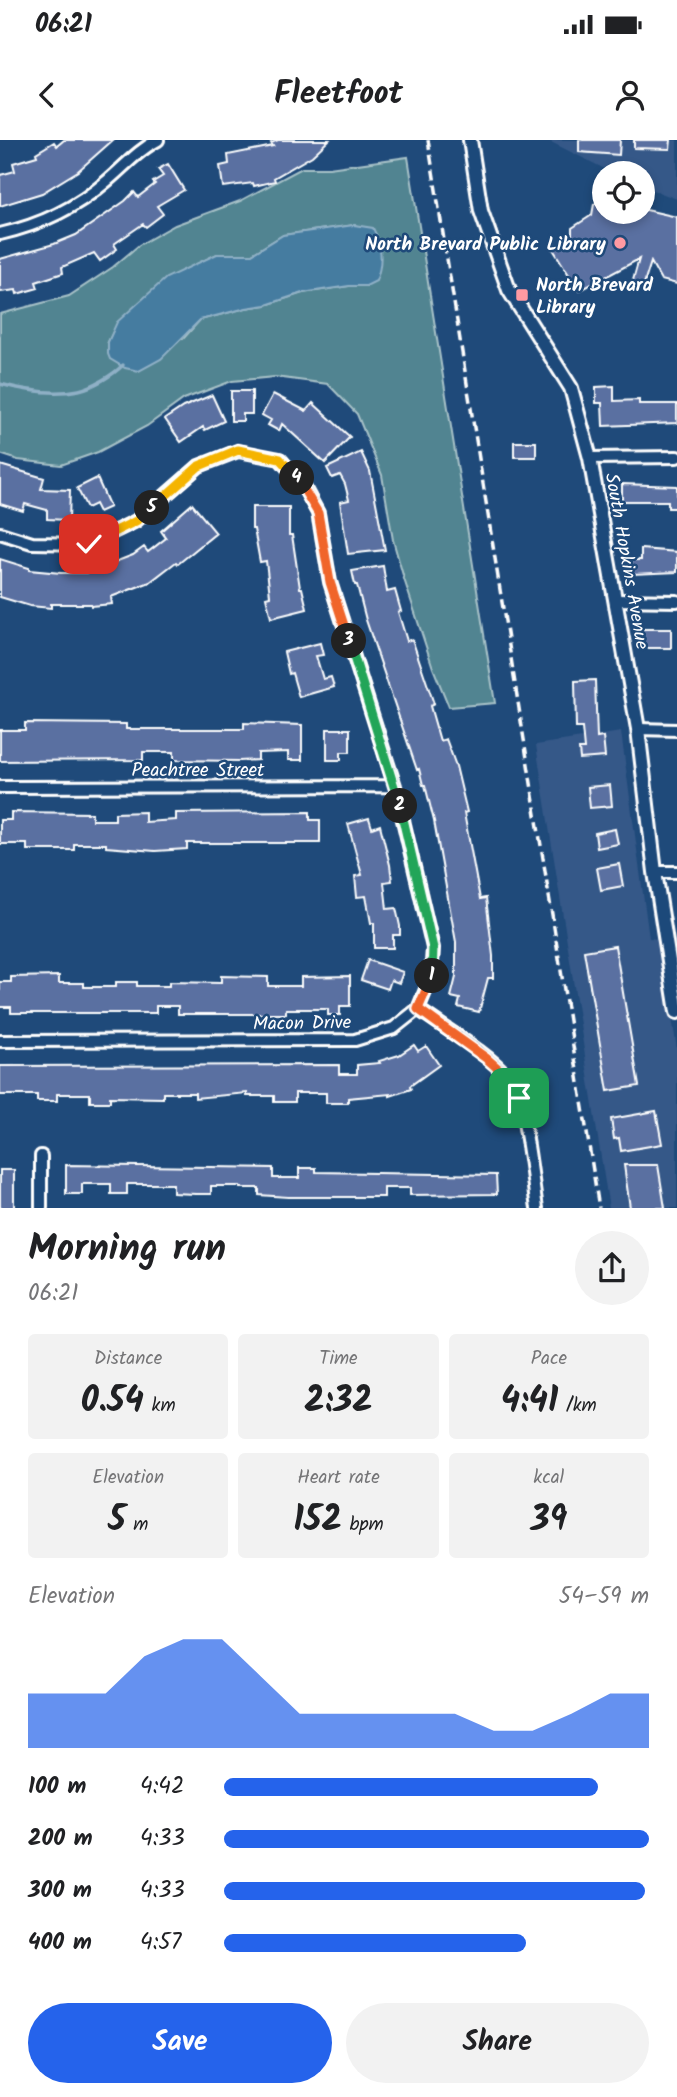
<!DOCTYPE html>
<html lang="en">
<head>
<meta charset="utf-8">
<style>
  body { margin:0; font-family:Kalam,sans-serif; background:#f2f2f2; color:#202124; height:100vh; display:flex; flex-direction:column; font-size:26px; white-space:nowrap }
  * { box-sizing:border-box; margin:0 }
  p { font-size:23px; color:#757577 }
  .icon { flex:none; width:38px; height:38px; fill:none; stroke:currentColor; stroke-width:2; stroke-linecap:round; stroke-linejoin:round }
  .map { position:relative; height:1068px; overflow:hidden }
  .details { display:flex; flex-direction:column; background:#fff; flex:1 }
  .details>* { flex:none }
  .tools { position:absolute; left:592px; top:21px; display:grid; gap:14px }
  .tools a { display:grid; place-items:center; width:63px; height:63px; border-radius:50%; background:#fff; box-shadow:0 4px 10px #0003; font-size:35px }
  .pin { position:absolute; display:grid; place-items:center; width:60px; height:60px; color:#fff; margin:-30px; border-radius:14px; box-shadow:0 4px 10px #0006 }
  .km { position:absolute; width:35px; height:35px; margin:-18px; border-radius:50%; background:#222; color:#fff; font-size:19px; line-height:35px; text-align:center }
  .round { display:grid; place-items:center; flex:none; width:74px; height:74px; border-radius:37px; background:#f2f2f2 }
  .summary { display:flex; align-items:center; justify-content:space-between; height:119px; padding:0 28px }
  h1 { font-size:38px; font-weight:700; line-height:52px }
  .figures { display:grid; grid-template-columns:repeat(3,1fr); gap:10px; height:119px; padding:7px 28px }
  .figures div { display:grid; align-content:center; border-radius:7px; background:#f2f2f2; text-align:center }
  .figures b { font-size:35px; font-weight:700 }
  .figures small { font-size:19px; font-weight:400 }
  .figures p { font-size:19px }
  .chart { height:196px; padding:14px 28px }
  .chart p { display:flex; justify-content:space-between }
  .chart svg { width:100%; height:126px; margin-top:7px; fill:#2563eb; opacity:.7 }
  .action { display:flex; gap:14px; margin-top:auto; padding:14px 28px }
  .action a { flex:1; height:80px; border-radius:42px; background:#2563eb; color:#fff; font-size:28px; font-weight:700; line-height:80px; text-align:center }
  .action a+a { background:#f2f2f2; color:#202124 }
  ul { padding:0 28px; list-style:none; font-size:23px }
  li { display:grid; grid-template-columns:112px 84px 1fr; align-items:center; height:52px }
  li i { height:18px; border-radius:9px; background:#2563eb }
  .status { display:flex; justify-content:space-between; align-items:center; height:49px; padding:0 35px; background:#fff; direction:ltr }
  .status svg { height:19px; fill:currentColor }
  header { display:flex; justify-content:space-between; align-items:center; height:91px; padding:0 28px; background:#fff; font-size:32px; font-weight:700 }
  .map>svg:first-child { display:block }
  .built { fill:#355888 }
  .green { fill:#518491; stroke:#a8c2c8; stroke-width:2; fill-rule:evenodd }
  .water { fill:#447ba0; stroke:#8fb0c6; stroke-width:2 }
  .lines { fill:none; stroke-linecap:round; stroke-linejoin:round }
  .stream { stroke:#8fb0c6; stroke-width:3.5 }
  .building { fill:#5a70a1; stroke:#fff; stroke-width:2 }
  .minor-casing { stroke:#fff; stroke-width:16 }
  .tertiary-casing { stroke:#fff; stroke-width:18 }
  .minor { stroke:#1f4a7a; stroke-width:10 }
  .tertiary { stroke:#1f4a7a; stroke-width:12 }
  .rail { stroke:#fff; stroke-width:3.5; stroke-dasharray:10 5; stroke-linecap:butt }
  .split-1-casing { stroke:#fff; stroke-width:14 }
  .split-2-casing { stroke:#fff; stroke-width:14 }
  .split-3-casing { stroke:#fff; stroke-width:14 }
  .split-4-casing { stroke:#fff; stroke-width:14 }
  .split-5-casing { stroke:#fff; stroke-width:14 }
  .split-6-casing { stroke:#fff; stroke-width:14 }
  .split-1 { stroke:#f0652b; stroke-width:9 }
  .split-2 { stroke:#22a559; stroke-width:9 }
  .split-3 { stroke:#22a559; stroke-width:9 }
  .split-4 { stroke:#f0652b; stroke-width:9 }
  .split-5 { stroke:#f5b400; stroke-width:9 }
  .split-6 { stroke:#f5b400; stroke-width:9 }
  .poi-dot { fill:#ff9aa2; stroke:#1f4a7a; stroke-width:2.5 }
  .labels { text-anchor:middle; stroke-width:5; stroke-linejoin:round; paint-order:stroke }
  .poi-label { font-size:19px; font-weight:bold; fill:#fff; stroke:#1f4a7a; text-anchor:end }
  .street-label { font-size:19px; fill:#fff; stroke:#1f4a7a }
</style>
</head>
<body>
<div class="status"><b>06:21</b><svg viewBox="0 0 49 12"><path d="M0 12V9h3v3zM5 12V6h3v6zM10 12V3h3v9zM15 12V0h3v12zM26 1h20v11H26zM47 4h2v5h-2z"/></svg></div>
<header><svg class="icon" aria-label="back" viewBox="0 0 24 24"><path d="M15 5l-7 7 7 7"/></svg>Fleetfoot<svg class="icon" aria-label="person" viewBox="0 0 24 24"><circle cx="12" cy="8" r="4"/><path d="M4 21q1-7 8-7t8 7"/></svg></header>
<div class="map">
<svg width="677" height="1068" viewBox="0 0 677 1068">
  <rect width="100%" height="100%" fill="#1f4a7a"/>
  <filter id="ink" filterUnits="userSpaceOnUse"><feTurbulence type="fractalNoise" baseFrequency=".0143" numOctaves="2"/><feDisplacementMap in="SourceGraphic" scale="14" xChannelSelector="R" yChannelSelector="G"/><feConvolveMatrix kernelMatrix="1 2 1 2 8 2 1 2 1" color-interpolation-filters="sRGB"/></filter>
  <g filter="url(#ink)">
    <path class="built" d="M547 0H677V59L642 46V33H613Z
      M621 592 649 798 659 799 677 909V1068H609L536 605Z"/>
    <path class="green" d="M408 17 495 563 449 567 433 528 404 439 393 400 382 335 357 274 328 244 275 237 232 241 184 259 147 286 98 312 61 325 18 320 0 314V174L69 156 113 127 139 105 175 85 240 61 302 28H329ZM354 85 366 88V146H349L303 153 266 165 246 168 200 180 183 199 108 202 118 182 166 139 217 114H252L283 95Z"/>
    <path class="water" d="M354 85 373 88C382 105 383 123 376 141L366 146H349L302 153 266 165 246 168 200 180 161 219 139 231 125 228 110 219 108 214V202L117 182 166 138 217 114H252L283 95Z"/>
    <g class="lines">
      <path class="stream" d="M0 244C23 250 55 255 79 250 93 247 113 235 123 225"/>
    </g>
    <path class="building" d="M64 0H113L78 31 42 53 0 66V35L15 31 13 23 37 16 36 13 54 2 57 6Z
      M278 0H329L312 16 274 38 275 41 254 46 253 43 223 47 220 26 229 24 228 15 273 6 271 3Z
      M579 0H620L619 15 579 12Z
      M634 0H671L670 9 634 8Z
      M168 24 184 50 157 66 163 74 146 87 143 84 114 104 117 109 100 121 94 113 62 127 63 133 36 142 38 148 17 154 16 150 0 152V119L54 104 76 95 125 61 134 52 138 57 155 44 153 42 163 36 158 29Z
      M604 58V72H642V69L677 77V144L661 140 651 122 643 147 632 144 639 119 579 151 553 109 572 97V88L592 75 594 64Z
      M614 246V261L639 260V264H677V283L603 286 602 263H596V247Z
      M231 251H252V274H243V281H231Z
      M273 254 306 271 313 263 350 297 325 323 282 284 279 291 268 285 271 280 262 275Z
      M212 255 224 281 205 290 203 287 181 302 165 279 183 267Z
      M514 302H536V317H514Z
      M361 312 370 331 385 410 348 414 340 362 349 360 345 344 340 335 332 338 327 328Z
      M0 325 44 338 41 349 70 350 69 380 47 379V370L25 364 23 371 0 364Z
      M97 338 110 367 99 372 95 364 87 368 77 348Z
      M622 344 677 346V368H668V361H622Z
      M192 364 216 393 178 424 176 422 150 442 111 457 112 464 91 466V464H51V468L30 466 0 457V419L29 428V430L61 433H87L86 430 113 426 112 423 133 415 144 407 148 412 166 398 161 391Z
      M252 367H289V395H292L300 448H302L307 469 271 478 266 457 270 456 266 421 260 422 254 389H252Z
      M641 409 677 412V432L632 434V420H641Z
      M383 426 387 452 395 450 401 471 398 472 407 501 412 499 434 564 430 566 440 601 446 599 456 626 467 672 464 673 480 759 486 758 493 816V838H488L479 872 458 867 460 859 451 857 456 837V802L434 681 425 645H423L419 629 417 630 366 480 357 445H355L352 431Z
      M640 489H671V508H640Z
      M320 503 323 515 316 516 323 539 331 537 334 547 299 557 292 533 289 534 284 512Z
      M595 540 597 598 603 597 605 617 580 619 579 609H584L582 588H576L575 541Z
      M25 583 126 584V589H244V583L302 585V620H288V612L258 613V620L239 621 174 620V612H143V620L0 621V590H25Z
      M327 589H350V612H341V620H327Z
      M610 645 612 666 590 668 588 647Z
      M11 672 92 673V680H115V673L145 672V682L176 680V673L310 672V680H320V703H187V709L155 711 106 707V704H74V710H27V704H0V680H11Z
      M369 678 372 688 380 685 390 725 392 741 384 742 387 769 396 768 400 786V795H393V808H374V783H371L366 756 357 757 355 736 362 735 348 684Z
      M615 689 618 704 597 708 595 693Z
      M619 724 623 746 601 750 597 728Z
      M615 806 639 946 608 951 584 811Z
      M368 820 403 832 399 843 391 840 388 849 361 840Z
      M59 836V843H84V847H116V842H137V846H169V842L221 843V836L268 837V846H301V837L350 836V866H340V875H328V869H286V874H178V866H156V873H11V867H0V842H11V837Z
      M414 905 418 911 426 906 439 925 410 946 411 949 390 956V954L348 958V963H326V953H295V962H274V956H247V953L195 958V953H163V958L110 957V962H90V954H57V961H37V955H0V926L339 925V934H357V925L380 923 379 921 399 915Z
      M656 971 662 1004 621 1011 619 998 614 999 611 979Z
      M66 1025 273 1028V1038H299V1028H316V1032L496 1035 497 1054 410 1055V1048H384V1057H288L259 1055V1048H240V1046H211V1054H196L173 1053V1044H127V1054H111V1044H82V1054H66Z
      M624 1025H658L665 1068H630Z
      M0 1030H14V1068H0Z"/>
    <g class="lines">
      <g class="minor-casing">
        <path id="minor" d="M0 94C40 85 76 68 107 41 124 27 138 10 158 0
          M590 318 677 317
          M0 393 32 403 89 404 136 381 199 326 238 311 280 319 304 347 318 373 330 442 395 646 433 808 431 837 418 869 394 888 355 900 0 901
          M616 460 677 461
          M638 589 677 590
          M0 647 395 646
          M655 732H677
          M418 869C444 888 488 913 508 937 525 957 532 1039 537 1068
          M41 1068V1016"/>
      </g>
      <g class="tertiary-casing">
        <path id="tertiary" d="M470 0 481 71 509 150 571 248 590 318 638 589 655 732 677 872"/>
      </g>
      <use href="#minor" class="minor"/>
      <use href="#tertiary" class="tertiary"/>
      <path class="rail" d="M428 0 599 1068"/>
    </g>
  </g>
  <g class="lines" filter="url(#ink)">
    <g class="split-1-casing">
      <path id="split-1" d="M432 836 418 869 486 918 509 938 519 958"/>
    </g>
    <g class="split-2-casing">
      <path id="split-2" d="M400 666 433 808 432 836"/>
    </g>
    <g class="split-3-casing">
      <path id="split-3" d="M349 501 400 666"/>
    </g>
    <g class="split-4-casing">
      <path id="split-4" d="M297 338 318 373 330 442 349 501"/>
    </g>
    <g class="split-5-casing">
      <path id="split-5" d="M152 368 199 326 238 310 280 319 297 338"/>
    </g>
    <g class="split-6-casing">
      <path id="split-6" d="M89 404 136 381 152 368"/>
    </g>
    <use href="#split-1" class="split-1"/>
    <use href="#split-2" class="split-2"/>
    <use href="#split-3" class="split-3"/>
    <use href="#split-4" class="split-4"/>
    <use href="#split-5" class="split-5"/>
    <use href="#split-6" class="split-6"/>
  </g>
  <g class="poi-dot">
    <circle cx="620" cy="103" r="7"/>
    <rect x="515" y="148" width="14" height="14" rx="3.5"/>
  </g>
  <g class="labels">
    <g class="poi-label">
      <text x="606" y="110">North Brevard Public Library</text>
      <text x="536" y="151" text-anchor="start">North Brevard<tspan x="536" dy="22">Library</tspan></text>
    </g>
    <g class="street-label">
      <text transform="translate(628 421) rotate(80)" y="7">South Hopkins Avenue</text>
      <text x="198" y="636">Peachtree Street</text>
      <text transform="translate(302 882) rotate(-1)" y="7">Macon Drive</text>
    </g>
  </g>
</svg>
<div class="tools">
<a><svg class="icon" aria-label="locate" viewBox="0 0 24 24"><circle cx="12" cy="12" r="6"/><path d="M12 2v4M12 18v4M2 12h4M18 12h4"/></svg></a>
</div>
<div class="pin" style="left:519px;top:958px;background:#1e9e55"><svg class="icon" aria-label="arrive" viewBox="0 0 24 24"><path d="M6 21V4h12l-3 4 3 4H6"/></svg></div>
<div class="pin" style="left:89px;top:404px;background:#d93025"><svg class="icon" aria-label="check" viewBox="0 0 24 24"><path d="M5 12l5 5 9-10"/></svg></div>
<b class="km" style="left:432px;top:836px">1</b>
<b class="km" style="left:400px;top:666px">2</b>
<b class="km" style="left:349px;top:501px">3</b>
<b class="km" style="left:297px;top:338px">4</b>
<b class="km" style="left:152px;top:368px">5</b>
</div>
<section class="details">
<div class="summary"><div><h1>Morning run</h1><p>06:21</p></div><a class="round"><svg class="icon" aria-label="share" viewBox="0 0 24 24"><path d="M12 15V3M7 8l5-5 5 5M5 13v7h14v-7"/></svg></a></div>
<div class="figures">
<div><p>Distance</p><b>0.54<small> km</small></b></div>
<div><p>Time</p><b>2:32</b></div>
<div><p>Pace</p><b>4:41<small> /km</small></b></div>
</div>
<div class="figures">
<div><p>Elevation</p><b>5<small> m</small></b></div>
<div><p>Heart rate</p><b>152<small> bpm</small></b></div>
<div><p>kcal</p><b>39</b></div>
</div>
<div class="chart"><p><span>Elevation</span>54–59 m</p>
<svg viewBox="0 0 160 44" preserveAspectRatio="none"><path d="M0 44V25L10 25L20 25L30 12L40 6L50 6L60 19L70 32L80 32L90 32L100 32L110 32L120 38L130 38L140 32L150 25L160 25V44z"/></svg>
</div>
<ul>
<li><b>100 m</b>4:42<i style="width:88%"></i></li>
<li><b>200 m</b>4:33<i style="width:100%"></i></li>
<li><b>300 m</b>4:33<i style="width:99%"></i></li>
<li><b>400 m</b>4:57<i style="width:71%"></i></li>
</ul>
<div class="action"><a>Save</a><a>Share</a></div>
</section>
</body>
</html>
